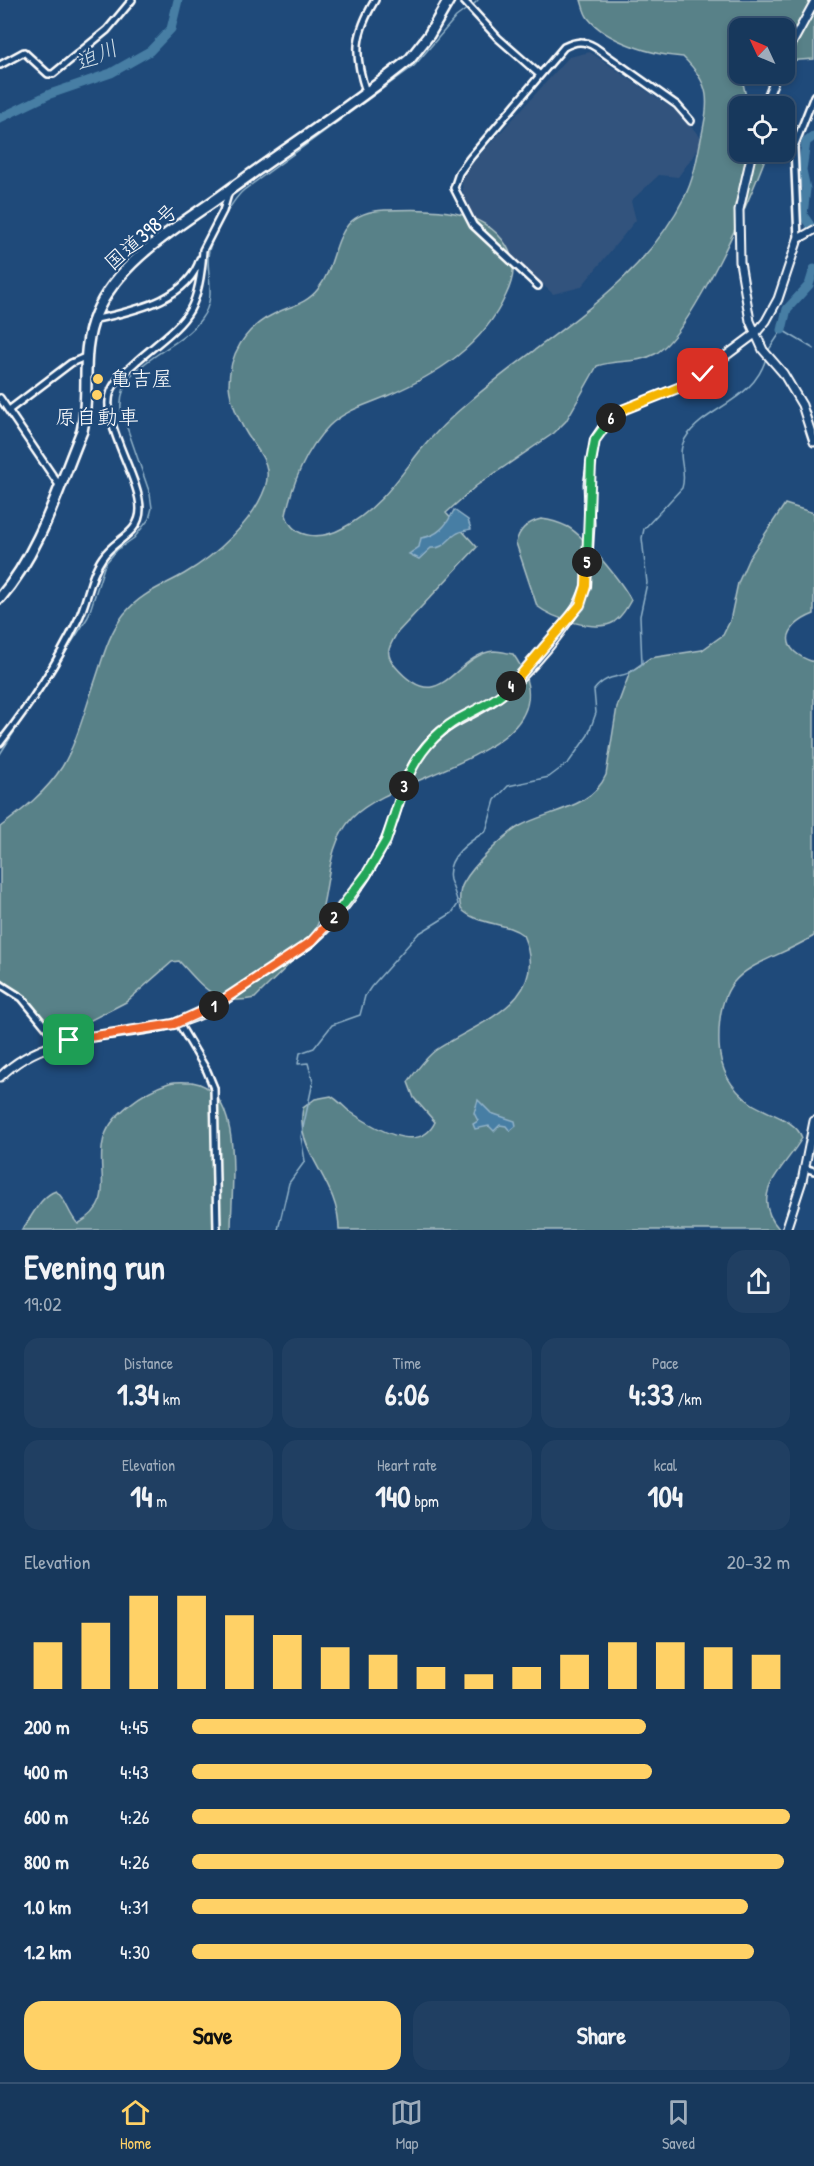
<!DOCTYPE html>
<html lang="en">
<head>
<meta charset="utf-8">
<style>
  body { margin:0; font-family:"Patrick Hand","Klee One",sans-serif; background:#203f62; color:#f1f3f6; height:100vh; display:flex; flex-direction:column; font-size:22px; white-space:nowrap }
  * { box-sizing:border-box; margin:0 }
  p { font-size:20px; color:#9eacbb }
  .icon { flex:none; width:33px; height:33px; fill:none; stroke:currentColor; stroke-width:2; stroke-linecap:round; stroke-linejoin:round }
  .map { position:relative; height:1230px; overflow:hidden }
  .drawer { display:flex; flex-direction:column; background:#17385c; flex:1 }
  .drawer>* { flex:none }
  .needle { width:39px; rotate:314deg }
  .fabs { position:absolute; left:729px; top:18px; display:grid; gap:12px }
  .fabs a { display:grid; place-items:center; width:66px; height:66px; border-radius:12px; background:#17385c; box-shadow:0 3px 9px #0003,0 0 0 2px #365272; font-size:30px }
  .pin { position:absolute; display:grid; place-items:center; width:51px; height:51px; color:#fff; margin:-26px; border-radius:12px; box-shadow:0 3px 9px #0006 }
  .km { position:absolute; width:30px; height:30px; margin:-15px; border-radius:50%; background:#222; color:#fff; font-size:16px; line-height:30px; text-align:center }
  .round { display:grid; place-items:center; flex:none; width:63px; height:63px; border-radius:18px; background:#203f62 }
  .overview { display:flex; align-items:center; justify-content:space-between; height:102px; padding:0 24px }
  h1 { font-size:33px; font-weight:700; line-height:45px }
  .stats { display:grid; grid-template-columns:repeat(3,1fr); gap:9px; height:102px; padding:6px 24px }
  .stats div { display:grid; align-content:center; border-radius:15px; background:#203f62; text-align:center }
  .stats b { font-size:30px; font-weight:700 }
  .stats small { font-size:16px; font-weight:400 }
  .stats p { font-size:16px }
  .chart { height:168px; padding:12px 24px }
  .chart p { display:flex; justify-content:space-between }
  .chart svg { width:100%; height:108px; margin-top:6px; stroke:#ffd166; stroke-width:6 }
  .primary-button { display:flex; gap:12px; margin-top:auto; padding:12px 24px }
  .primary-button a { flex:1; height:69px; border-radius:18px; background:#ffd166; color:#111; font-size:24px; font-weight:700; line-height:69px; text-align:center }
  .primary-button a+a { background:#203f62; color:#f1f3f6 }
  ul { padding:0 24px; list-style:none; font-size:20px }
  li { display:grid; grid-template-columns:96px 72px 1fr; align-items:center; height:45px }
  li i { height:15px; border-radius:8px; background:#ffd166 }
  .tabs { display:flex; justify-content:space-around; align-items:center; height:84px; border-top:2px solid #365272; background:#17385c; font-size:16px; color:#9eacbb }
  .tabs a { display:grid; justify-items:center; gap:3px }
  .tabs .selected { color:#ffd166 }
  .map>svg:first-child { display:block }
  .built { fill:#32537d }
  .green { fill:#598188; stroke:#acc0c4; stroke-width:1.5 }
  .water { fill:#477ea4; stroke:#91b2c8; stroke-width:1.5 }
  .lines { fill:none; stroke-linecap:round; stroke-linejoin:round }
  .stream { stroke:#91b2c8; stroke-width:1.5 }
  .river { stroke:#477ea4; stroke-width:9 }
  .minor-casing { stroke:#fff; stroke-width:10 }
  .tertiary-casing { stroke:#fff; stroke-width:11 }
  .trunk-casing { stroke:#fff; stroke-width:14 }
  .minor { stroke:#1f4a7a; stroke-width:5 }
  .tertiary { stroke:#1f4a7a; stroke-width:7 }
  .trunk { stroke:#1f4a7a; stroke-width:9 }
  .split-1-casing { stroke:#fff; stroke-width:12 }
  .split-2-casing { stroke:#fff; stroke-width:12 }
  .split-3-casing { stroke:#fff; stroke-width:12 }
  .split-4-casing { stroke:#fff; stroke-width:12 }
  .split-5-casing { stroke:#fff; stroke-width:12 }
  .split-6-casing { stroke:#fff; stroke-width:12 }
  .split-7-casing { stroke:#fff; stroke-width:12 }
  .split-1 { stroke:#f0652b; stroke-width:8 }
  .split-2 { stroke:#f0652b; stroke-width:8 }
  .split-3 { stroke:#22a559; stroke-width:8 }
  .split-4 { stroke:#22a559; stroke-width:8 }
  .split-5 { stroke:#f5b400; stroke-width:8 }
  .split-6 { stroke:#22a559; stroke-width:8 }
  .split-7 { stroke:#f5b400; stroke-width:8 }
  .poi-dot { fill:#ffd166; stroke:#1f4a7a; stroke-width:2 }
  .labels { text-anchor:middle; stroke-width:4.5; stroke-linejoin:round; paint-order:stroke }
  .street-label { font-size:21px; fill:#fff; stroke:#1f4a7a }
  .poi-label { font-size:21px; fill:#fff; stroke:#1f4a7a; text-anchor:start }
  .water-label { font-size:22px; font-style:italic; fill:#d1dfe8; stroke:#1f4a7a }
</style>
</head>
<body>
<div class="map">
<svg width="814" height="1230" viewBox="0 0 814 1230">
  <rect width="100%" height="100%" fill="#1f4a7a"/>
  <filter id="ink" filterUnits="userSpaceOnUse"><feTurbulence type="fractalNoise" baseFrequency=".0167" numOctaves="2"/><feDisplacementMap in="SourceGraphic" scale="12" xChannelSelector="R" yChannelSelector="G"/><feConvolveMatrix kernelMatrix="1 2 1 2 8 2 1 2 1" color-interpolation-filters="sRGB"/></filter>
  <g filter="url(#ink)">
    <path class="built" d="M590 52 679 113 704 141 678 177 659 175 631 201 636 220 581 287 553 294 478 224 464 199 461 176 569 57Z"/>
    <path class="green" d="M581 0H814V59L785 61 784 28H740V74H747L743 83 748 106H740V152H765L766 156C751 198 691 334 655 354 637 364 616 359 597 366L566 421 554 433 476 486 446 513 477 547 397 633C389 647 384 653 395 666 441 720 453 655 494 651 500 651 507 653 513 654 583 752 397 770 352 818 326 846 330 887 319 921 308 951 277 975 255 998 216 1007 203 987 179 961L172 962 126 1002 62 1035 51 1033 42 1025 35 1008 20 998 0 977V827C23 810 46 792 62 767 76 744 84 713 93 687 102 662 107 636 124 614 141 593 161 587 184 574 215 556 253 522 265 488 272 466 262 456 251 440 241 426 230 402 229 385 229 355 245 328 272 315 288 306 306 305 318 289 342 259 329 212 385 210 426 209 482 206 506 245 517 263 514 278 506 295 483 346 436 375 387 396 367 405 345 410 329 426 306 449 292 484 286 515 294 541 323 539 343 528 377 510 396 482 419 452 434 434 452 416 470 401 546 335 639 289 685 196 694 178 697 158 701 139 709 101 712 85 683 57 653 55 607 42 588 18 584 13 583 6 581 0Z
      M785 504 814 513V614C781 627 779 651 814 662V936C757 970 716 963 719 1045 720 1069 731 1089 751 1103 767 1114 796 1119 802 1138 783 1171 747 1194 780 1230H339C339 1179 294 1153 303 1108L315 1099 331 1096C338 1100 343 1106 349 1111 370 1125 419 1157 435 1122L414 1098 408 1082C416 1071 425 1058 436 1050 478 1022 552 1002 523 935 505 921 478 926 461 909 459 900 459 890 464 882 473 866 504 835 520 826 549 810 591 809 606 775L617 707 630 672 650 658 702 650 723 635 730 621 738 583 749 558Z
      M541 519C550 520 560 523 568 527 585 537 622 582 631 600 626 609 622 616 614 622 596 633 552 618 537 606L516 543C519 529 528 522 541 519Z
      M192 1082C246 1090 231 1191 231 1230H22C32 1217 40 1196 56 1191 67 1200 68 1214 78 1224 117 1202 96 1175 103 1142 108 1115 144 1091 169 1083 176 1081 185 1082 192 1082Z"/>
    <path class="water" d="M454 510 468 520 471 529C467 530 460 531 456 534 447 540 444 549 431 548L419 559 409 554 419 547 421 538C438 536 447 525 454 510Z
      M478 1100 491 1113 515 1121 516 1126 510 1131 506 1126 500 1125 494 1131 489 1126 475 1129 473 1124 478 1121 474 1113Z"/>
    <g class="lines">
      <path class="stream" d="M472 6 478 0
        M768 351 782 330 814 349
        M0 754 88 617 105 564 117 550 134 538 149 519 152 508 150 494 121 410C117 361 177 353 201 319 216 299 208 281 208 258 208 242 232 200 244 190L414 66 456 17 468 8
        M278 1230 289 1183 305 1161 301 1137 313 1082 308 1063 298 1064 300 1053 314 1048 332 1025 360 1015 365 996 371 987 418 934 452 913 458 904C456 895 453 888 450 880 445 857 470 841 486 831L495 800 508 786 549 777 569 762 588 735 596 713 594 690C610 670 624 682 642 664L640 616 647 583 642 538 644 529 682 488C688 471 675 456 685 439 704 407 754 402 766 358"/>
      <path class="river" d="M0 118 50 94 111 73 150 51 171 29 178 0
        M814 136 806 142 802 170 806 189 803 215 814 231
        M782 330 787 309 809 285 814 269"/>
      <g class="minor-casing">
        <path id="minor" d="M463 0 498 38 540 75
          M0 65 24 52 48 74H53L107 30 132 0
          M366 92C353 53 355 34 375 0
          M798 239 794 147 814 96
          M203 250 223 211 229 191
          M538 286 473 225 454 188 459 173 470 158 564 47C576 41 583 40 595 47L677 105 691 121
          M93 320C130 311 187 302 200 259
          M0 398 59 485
          M9 410 71 363 85 357
          M0 743C29 706 57 663 78 620 88 600 90 575 103 557 115 539 140 534 140 509 140 477 99 420 111 391 116 379 128 369 138 360 185 320 199 317 203 250
          M0 984 22 998 59 1043
          M178 1022 207 1071 214 1088 217 1230
          M805 1168 814 1171"/>
      </g>
      <g class="tertiary-casing">
        <path id="tertiary" d="M784 58 814 3
          M764 106 777 74
          M752 152 739 210 740 262 750 321 763 350 783 373 802 405 814 442
          M0 1077C56 1021 137 1045 204 1013 220 1005 235 993 249 983 269 970 291 958 310 943 338 921 370 874 385 841 400 809 402 774 426 746 447 722 469 718 493 701 526 678 573 624 586 586L590 525 588 484 595 439 605 424 617 412 688 384 755 334 766 321 778 299 798 239 814 230
          M786 1230 802 1181 814 1121"/>
      </g>
      <g class="trunk-casing">
        <path id="trunk" d="M0 598C40 552 59 486 82 431 91 390 79 354 96 314 118 261 176 228 221 196 283 150 350 108 410 59L429 35 449 0"/>
      </g>
      <use href="#minor" class="minor"/>
      <use href="#tertiary" class="tertiary"/>
      <use href="#trunk" class="trunk"/>
    </g>
  </g>
  <g class="lines" filter="url(#ink)">
    <g class="split-1-casing">
      <path id="split-1" d="M69 1040 174 1024 214 1006"/>
    </g>
    <g class="split-2-casing">
      <path id="split-2" d="M214 1006 311 942 334 917"/>
    </g>
    <g class="split-3-casing">
      <path id="split-3" d="M334 917 366 875 386 841 404 786"/>
    </g>
    <g class="split-4-casing">
      <path id="split-4" d="M404 786C416 754 437 729 468 714 483 706 499 699 511 686"/>
    </g>
    <g class="split-5-casing">
      <path id="split-5" d="M511 686 580 605 586 586 587 562"/>
    </g>
    <g class="split-6-casing">
      <path id="split-6" d="M587 562 591 462 595 440 611 418"/>
    </g>
    <g class="split-7-casing">
      <path id="split-7" d="M611 418 617 412 688 384 703 374"/>
    </g>
    <use href="#split-1" class="split-1"/>
    <use href="#split-2" class="split-2"/>
    <use href="#split-3" class="split-3"/>
    <use href="#split-4" class="split-4"/>
    <use href="#split-5" class="split-5"/>
    <use href="#split-6" class="split-6"/>
    <use href="#split-7" class="split-7"/>
  </g>
  <g class="poi-dot">
    <circle cx="98" cy="379" r="6"/>
    <circle cx="97" cy="395" r="6"/>
  </g>
  <g class="labels">
    <g class="street-label">
      <text transform="translate(141 237) rotate(-41)" y="7">国道398号</text>
    </g>
    <g class="poi-label">
      <text x="110" y="386">亀吉屋</text>
      <text x="97" y="424" text-anchor="middle">原自動車</text>
    </g>
    <g class="water-label">
      <text transform="translate(96 55) rotate(-23)" y="8">迫川</text>
    </g>
  </g>
</svg>
<div class="fabs">
<a><svg class="needle" viewBox="-14 -14 28 28"><path d="M0-13l5 13h-10z" fill="#e53935"/><path d="M0 13l5-13h-10z" fill="#9eacbb"/></svg></a>
<a><svg class="icon" aria-label="locate" viewBox="0 0 24 24"><circle cx="12" cy="12" r="6"/><path d="M12 2v4M12 18v4M2 12h4M18 12h4"/></svg></a>
</div>
<div class="pin" style="left:69px;top:1040px;background:#1e9e55"><svg class="icon" aria-label="arrive" viewBox="0 0 24 24"><path d="M6 21V4h12l-3 4 3 4H6"/></svg></div>
<div class="pin" style="left:703px;top:374px;background:#d93025"><svg class="icon" aria-label="check" viewBox="0 0 24 24"><path d="M5 12l5 5 9-10"/></svg></div>
<b class="km" style="left:214px;top:1006px">1</b>
<b class="km" style="left:334px;top:917px">2</b>
<b class="km" style="left:404px;top:786px">3</b>
<b class="km" style="left:511px;top:686px">4</b>
<b class="km" style="left:587px;top:562px">5</b>
<b class="km" style="left:611px;top:418px">6</b>
</div>
<section class="drawer">
<div class="overview"><div><h1>Evening run</h1><p>19:02</p></div><a class="round"><svg class="icon" aria-label="share" viewBox="0 0 24 24"><path d="M12 15V3M7 8l5-5 5 5M5 13v7h14v-7"/></svg></a></div>
<div class="stats">
<div><p>Distance</p><b>1.34<small> km</small></b></div>
<div><p>Time</p><b>6:06</b></div>
<div><p>Pace</p><b>4:33<small> /km</small></b></div>
</div>
<div class="stats">
<div><p>Elevation</p><b>14<small> m</small></b></div>
<div><p>Heart rate</p><b>140<small> bpm</small></b></div>
<div><p>kcal</p><b>104</b></div>
</div>
<div class="chart"><p><span>Elevation</span>20–32 m</p>
<svg viewBox="0 0 160 44" preserveAspectRatio="none"><path d="M5 44V25M15 44V17M25 44V6M35 44V6M45 44V14M55 44V22M65 44V27M75 44V30M85 44V35M95 44V38M105 44V35M115 44V30M125 44V25M135 44V25M145 44V27M155 44V30"/></svg>
</div>
<ul>
<li><b>200 m</b>4:45<i style="width:76%"></i></li>
<li><b>400 m</b>4:43<i style="width:77%"></i></li>
<li><b>600 m</b>4:26<i style="width:100%"></i></li>
<li><b>800 m</b>4:26<i style="width:99%"></i></li>
<li><b>1.0 km</b>4:31<i style="width:93%"></i></li>
<li><b>1.2 km</b>4:30<i style="width:94%"></i></li>
</ul>
<div class="primary-button"><a>Save</a><a>Share</a></div>
</section>
<nav class="tabs">
<a class="selected"><svg class="icon" aria-label="home" viewBox="0 0 24 24"><path d="M3 11l9-7 9 7M6 9v11h12V9"/></svg>Home</a>
<a><svg class="icon" aria-label="map" viewBox="0 0 24 24"><path d="M3 6l6-2 6 2 6-2v14l-6 2-6-2-6 2zM9 4v14M15 6v14"/></svg>Map</a>
<a><svg class="icon" aria-label="saved" viewBox="0 0 24 24"><path d="M7 4h10v16l-5-4-5 4z"/></svg>Saved</a>
</nav>
</body>
</html>
